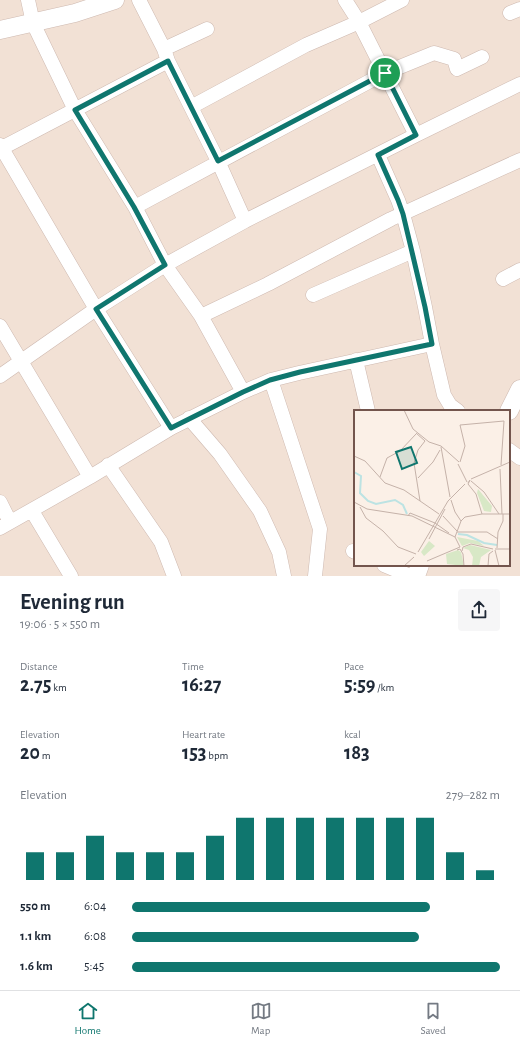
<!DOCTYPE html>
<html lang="en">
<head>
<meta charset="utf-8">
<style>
  body { margin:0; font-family:"Alegreya Sans",sans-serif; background:#f6f6f7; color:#1f2937; height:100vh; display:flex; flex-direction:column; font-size:15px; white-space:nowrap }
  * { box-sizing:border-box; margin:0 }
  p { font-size:13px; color:#747a83 }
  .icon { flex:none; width:22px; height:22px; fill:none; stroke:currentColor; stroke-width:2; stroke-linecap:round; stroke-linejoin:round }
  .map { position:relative; height:576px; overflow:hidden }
  .sheet { display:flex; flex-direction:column; background:#fff; flex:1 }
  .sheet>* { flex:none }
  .pin { position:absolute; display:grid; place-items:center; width:34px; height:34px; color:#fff; margin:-17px; border:2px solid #fff; border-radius:50%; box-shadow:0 1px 4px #0007 }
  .round { display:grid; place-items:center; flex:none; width:42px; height:42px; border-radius:4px; background:#f6f6f7 }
  .headline { display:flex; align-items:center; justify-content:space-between; height:68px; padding:0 20px }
  h1 { font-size:22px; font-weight:600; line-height:30px }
  .metrics { display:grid; grid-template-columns:repeat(3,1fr); gap:6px; height:68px; padding:4px 20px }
  .metrics div { display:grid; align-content:center }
  .metrics b { font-size:20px; font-weight:600 }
  .metrics small { font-size:11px; font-weight:400 }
  .metrics p { font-size:11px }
  .chart { height:112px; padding:8px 20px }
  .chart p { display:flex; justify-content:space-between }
  .chart svg { width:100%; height:72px; margin-top:4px; stroke:#0f766e; stroke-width:6 }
  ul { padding:0 20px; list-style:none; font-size:13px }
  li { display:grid; grid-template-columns:64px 48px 1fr; align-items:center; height:30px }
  li i { height:10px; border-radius:5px; background:#0f766e }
  .tabs { display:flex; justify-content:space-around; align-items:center; height:56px; border-top:1px solid #e0e1e3; background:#fff; font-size:11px; color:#747a83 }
  .tabs a { display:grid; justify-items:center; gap:2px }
  .tabs .current { color:#0f766e }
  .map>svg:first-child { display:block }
  .residential { fill:#f2e1d5; fill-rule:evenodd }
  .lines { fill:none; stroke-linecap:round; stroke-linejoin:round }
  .minor-casing { stroke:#ceb9b0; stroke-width:15 }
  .tertiary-casing { stroke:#ceb9b0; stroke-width:19 }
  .minor { stroke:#fff; stroke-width:14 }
  .tertiary { stroke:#fff; stroke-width:18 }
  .route-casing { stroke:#fff; stroke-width:8 }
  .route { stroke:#0f766e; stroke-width:5 }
  .inset-river { fill:none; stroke:#bce3e3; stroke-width:2 }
  .inset-road { fill:none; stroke:#c5b2a9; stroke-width:1 }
  .view { fill:#0f766e; fill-opacity:0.15; stroke:#0f766e; stroke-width:2 }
  .inset-edge { fill:none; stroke:#73554d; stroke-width:2 }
</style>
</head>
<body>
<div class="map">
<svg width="520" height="576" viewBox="0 0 520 576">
  <rect width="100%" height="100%" fill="#fbf0e7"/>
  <path class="residential" d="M0 0H520V576H0ZM355 411H509V565H355Z"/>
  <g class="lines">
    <g class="minor-casing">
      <path id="minor" d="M28 0 33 23 75 110 135 207 165 265 201 316 243 392
        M139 0 164 49 168 61 218 161 245 221
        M345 0 359 22 416 135
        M510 13 520 9
        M164 49 207 29
        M191 107 306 45 359 22 402 0
        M0 145 96 309 171 428
        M0 149 168 61
        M378 155 398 200 403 214 413 251 425 307 432 344 444 395 450 405 458 411
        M135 207 385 73 434 53 454 59 457 69 482 57
        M503 279 520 270
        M313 295 413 251
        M201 316 268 284 391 219 520 160
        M0 326 90 477
        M356 360 368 411
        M0 376 96 309 165 265 245 221 416 135 520 84
        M271 380 320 529 315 576
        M189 418 220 454 260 511 279 552 284 576
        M509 450 520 458
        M108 465 161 542 174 576
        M0 502 10 522
        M32 511 71 576
        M0 528 90 477 171 428 243 392 271 380 299 373 432 344
        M353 551 355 552
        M384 565 410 576"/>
    </g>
    <g class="tertiary-casing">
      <path id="tertiary" d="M0 30 75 13 115 0
        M509 411 520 389
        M416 576 420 565"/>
    </g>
    <use href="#minor" class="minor"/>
    <use href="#tertiary" class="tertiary"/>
  </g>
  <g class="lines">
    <g class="route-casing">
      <path id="route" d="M168 61 218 161 385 73 416 135 378 155 398 200 403 214 425 307 432 344 300 372 270 380 243 392 171 428 96 309 165 265 134 207 75 110Z"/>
    </g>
    <use href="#route" class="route"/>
  </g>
  <g transform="translate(354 410)">
    <rect width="156" height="156" fill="#fbf0e7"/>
    <path d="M103 127 124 131 130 136 116 133 108 136ZM116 135 137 140 127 147 125 156H118L119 147 115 140 109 138Z" fill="#d8e8c6"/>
    <path d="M124 79 138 96 137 102 130 101 123 83ZM75 131 81 136 70 146 67 142ZM104 140 107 142 110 156 93 154 92 144Z" fill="#d8e8c6"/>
    <path class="inset-river" d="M0 62 7 66 6 83 14 91 22 94 41 90 49 95 53 104M104 124 113 125 130 133 143 135"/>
    <path class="inset-road" d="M50 0 59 19 75 32 87 36 105 52M62 23 71 31M87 37 96 87M0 46 11 51 31 73 50 80 85 104M106 52 111 36 106 15 150 11 147 55M104 54 113 72M146 59 148 104M26 67 33 48 46 41 62 24M64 68 79 52 86 40M117 69 156 52M117 71 130 82 145 104M114 73 116 70 114 74 122 84 128 104M97 90 101 102 107 111M66 91 60 53 64 40 71 31M0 92 13 99 58 106 101 127M6 97 12 108 29 121 44 137 62 144M54 106 56 103 81 113 95 123M89 106 103 121M103 122H133L144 129M75 129 91 99M143 138 144 122 149 111V104M141 139H156M103 140 106 139 109 144 110 156M141 140 145 156M108 141 109 137 117 134 139 139M64 142 94 91 111 74M73 151 106 137 101 127 107 111 111 107 128 104H156M50 156 60 147M134 156 135 144 139 141"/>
    <path class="view" d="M57 37 63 53 48 59 42 42Z"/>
    <rect width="156" height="156" class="inset-edge"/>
  </g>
</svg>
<div class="pin" style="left:385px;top:73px;background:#1e9e55"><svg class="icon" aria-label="arrive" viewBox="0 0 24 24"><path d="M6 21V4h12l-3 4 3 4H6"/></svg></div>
</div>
<section class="sheet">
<div class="headline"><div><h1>Evening run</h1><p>19:06 · 5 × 550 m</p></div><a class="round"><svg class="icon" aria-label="share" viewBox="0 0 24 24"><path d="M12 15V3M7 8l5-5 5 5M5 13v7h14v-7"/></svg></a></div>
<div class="metrics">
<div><p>Distance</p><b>2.75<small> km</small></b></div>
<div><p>Time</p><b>16:27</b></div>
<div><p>Pace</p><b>5:59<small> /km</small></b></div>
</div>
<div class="metrics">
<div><p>Elevation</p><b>20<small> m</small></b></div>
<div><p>Heart rate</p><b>153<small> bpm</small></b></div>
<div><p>kcal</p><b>183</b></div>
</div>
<div class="chart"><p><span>Elevation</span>279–282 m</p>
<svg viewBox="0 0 160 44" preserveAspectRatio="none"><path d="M5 44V27M15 44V27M25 44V17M35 44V27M45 44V27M55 44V27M65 44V17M75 44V6M85 44V6M95 44V6M105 44V6M115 44V6M125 44V6M135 44V6M145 44V27M155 44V38"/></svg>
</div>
<ul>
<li><b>550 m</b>6:04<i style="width:81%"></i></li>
<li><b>1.1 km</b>6:08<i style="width:78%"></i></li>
<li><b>1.6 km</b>5:45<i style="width:100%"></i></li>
</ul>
</section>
<nav class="tabs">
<a class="current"><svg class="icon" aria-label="home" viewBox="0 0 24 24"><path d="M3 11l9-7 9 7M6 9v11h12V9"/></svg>Home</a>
<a><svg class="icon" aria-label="map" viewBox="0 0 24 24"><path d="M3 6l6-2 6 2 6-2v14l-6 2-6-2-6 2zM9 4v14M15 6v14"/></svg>Map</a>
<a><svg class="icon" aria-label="saved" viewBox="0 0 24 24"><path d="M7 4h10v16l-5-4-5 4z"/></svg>Saved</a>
</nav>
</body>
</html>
